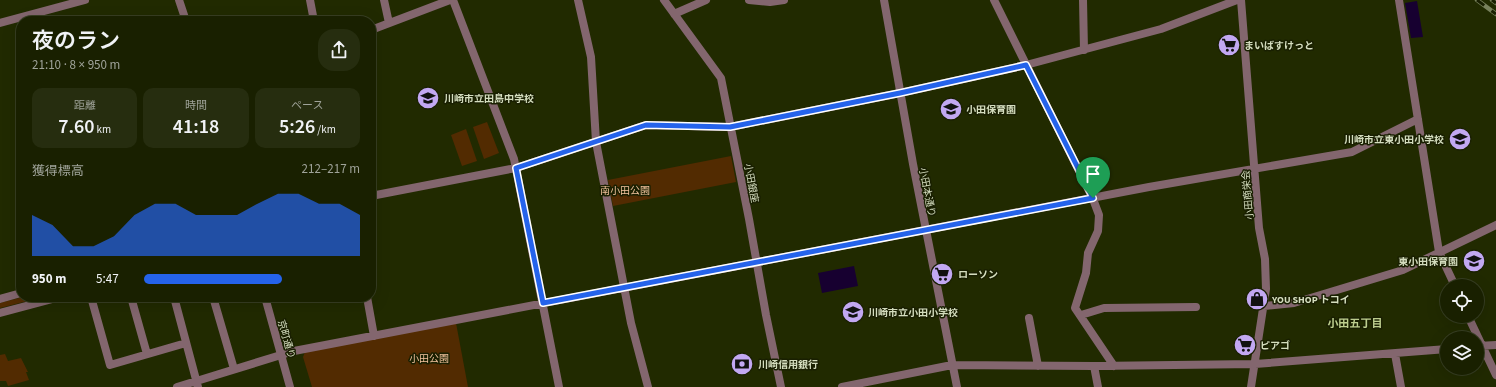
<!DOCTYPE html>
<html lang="ja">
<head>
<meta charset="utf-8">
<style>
  body { margin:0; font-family:"Source Sans 3","Noto Sans JP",sans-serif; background:#262d0f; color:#f1f3f6; height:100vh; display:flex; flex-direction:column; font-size:15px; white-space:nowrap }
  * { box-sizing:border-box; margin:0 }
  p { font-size:13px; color:#9fa399 }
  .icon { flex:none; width:22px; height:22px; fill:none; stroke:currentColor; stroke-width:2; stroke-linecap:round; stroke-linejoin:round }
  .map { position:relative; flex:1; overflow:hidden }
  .drawer { position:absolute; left:16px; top:16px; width:360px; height:286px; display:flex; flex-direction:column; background:#192000; border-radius:16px; box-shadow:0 4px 16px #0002,0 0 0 1px #373e22 }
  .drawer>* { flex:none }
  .fabs { position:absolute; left:1440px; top:279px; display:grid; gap:8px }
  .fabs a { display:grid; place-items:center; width:44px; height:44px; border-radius:50%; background:#192000; box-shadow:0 4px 16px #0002,0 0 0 1px #373e22; font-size:20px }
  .pin { position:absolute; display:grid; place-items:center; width:34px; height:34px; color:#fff; margin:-41px -17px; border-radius:50% 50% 50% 0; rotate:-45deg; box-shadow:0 0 4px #0007 }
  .pin .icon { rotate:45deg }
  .round { display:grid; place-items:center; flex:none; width:42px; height:42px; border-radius:16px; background:#262d0f }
  .head { display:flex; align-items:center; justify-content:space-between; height:68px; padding:0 16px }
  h1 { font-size:22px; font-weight:600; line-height:30px }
  .metrics { display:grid; grid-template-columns:repeat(3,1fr); gap:6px; height:68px; padding:4px 16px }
  .metrics div { display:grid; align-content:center; border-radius:10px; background:#262d0f; text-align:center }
  .metrics b { font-size:20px; font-weight:600 }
  .metrics small { font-size:11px; font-weight:400 }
  .metrics p { font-size:11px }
  .chart { height:112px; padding:8px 16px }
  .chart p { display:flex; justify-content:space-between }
  .chart svg { width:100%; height:72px; margin-top:4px; fill:#2563eb; opacity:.7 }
  ul { padding:0 16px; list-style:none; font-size:13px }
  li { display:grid; grid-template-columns:64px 48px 1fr; align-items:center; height:30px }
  li i { height:10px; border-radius:5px; background:#2563eb }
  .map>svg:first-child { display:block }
  .green { fill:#522b01 }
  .water { fill:#170030 }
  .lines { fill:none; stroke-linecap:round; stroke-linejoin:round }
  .minor { stroke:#83666e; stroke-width:8 }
  .tertiary { stroke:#83666e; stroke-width:8 }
  .rail-casing { stroke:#78815c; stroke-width:4.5 }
  .rail { stroke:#191f01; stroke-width:3; stroke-dasharray:9; stroke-linecap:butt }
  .route-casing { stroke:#fff; stroke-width:8 }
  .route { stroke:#2563eb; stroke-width:5 }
  .labels { text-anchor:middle; stroke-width:3; stroke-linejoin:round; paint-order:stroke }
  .poi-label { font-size:10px; font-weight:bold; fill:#d4ddbe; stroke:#191f01; text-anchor:start }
  .street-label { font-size:10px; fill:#d4ddbe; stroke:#191f01 }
  .park-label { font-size:10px; fill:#f4c49e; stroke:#191f01 }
  .neighbourhood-label { font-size:11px; font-weight:bold; fill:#bdce8f; stroke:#191f01 }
</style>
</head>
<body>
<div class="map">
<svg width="1496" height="387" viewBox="0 0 1496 387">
  <rect width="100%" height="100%" fill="#212a00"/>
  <path class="green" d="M487 122 499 153 484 159 473 127Z
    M466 129 477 161 462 166 451 135Z
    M731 156 736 182 613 206 608 180Z
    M23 297H43L0 308V303Z
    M456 323 468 387H312L303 357 305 352Z
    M5 354 8 361 21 358 28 372H26L29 380 8 386 6 381H0V355Z"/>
  <path class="water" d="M1417 1 1423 37 1411 38 1405 3Z
    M854 266 858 286 822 293 818 273Z"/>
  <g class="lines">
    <path class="minor" d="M310 0 314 21
      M384 0 389 23
      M453 0 514 159 559 387
      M578 0 591 57 596 142 631 323 648 387
      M664 0 721 78 749 219 766 315 781 387
      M749 0 770 2 784 0
      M884 0 913 164 957 387
      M994 0 1093 199 1099 215 1098 231 1088 253 1086 273 1075 308 1114 366
      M1083 0 1084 50
      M1241 0 1259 228 1265 259 1266 289 1251 387
      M1399 0 1439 252 1455 286
      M674 14 706 0
      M0 23 85 0
      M371 30 450 0
      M371 196 516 168 646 125 730 127 900 93 1026 65 1161 29 1237 0
      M91 297 110 365 186 343
      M131 297 147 354
      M174 297 198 387
      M213 297 234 369
      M367 297 374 336
      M1264 306 1294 303 1403 270 1496 225
      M1081 315 1104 308 1196 307
      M1468 316 1496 375
      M1029 318 1038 366
      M1478 346 1496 345
      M1395 354 1401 387
      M1094 366 1098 387
      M177 387 294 351 1149 187 1352 152 1418 119
      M842 387 952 365 1094 366 1255 364 1447 349"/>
    <path class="tertiary" d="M179 0 186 21
      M265 297 290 387
      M0 299 21 293
      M0 313 60 297"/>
    <g class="rail-casing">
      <path id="rail" d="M1477 0 1496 14
        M1492 0 1496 3"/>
    </g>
    <use href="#rail" class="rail"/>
  </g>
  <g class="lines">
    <g class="route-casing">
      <path id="route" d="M1026 65 1093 198 543 303 516 168 646 125 730 127 900 93Z"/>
    </g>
    <use href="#route" class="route"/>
  </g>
  <defs>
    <g id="supermarket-disc" transform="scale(1.15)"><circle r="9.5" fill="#c2a8f2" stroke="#191f01"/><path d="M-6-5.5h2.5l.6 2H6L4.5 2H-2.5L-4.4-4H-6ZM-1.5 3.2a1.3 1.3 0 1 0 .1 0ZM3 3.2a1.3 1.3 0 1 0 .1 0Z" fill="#111"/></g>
    <g id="school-disc" transform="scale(1.15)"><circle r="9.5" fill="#c2a8f2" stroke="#191f01"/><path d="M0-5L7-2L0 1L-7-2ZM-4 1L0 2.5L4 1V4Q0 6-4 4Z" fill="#111"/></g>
    <g id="shop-disc" transform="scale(1.15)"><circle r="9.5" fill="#c2a8f2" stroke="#191f01"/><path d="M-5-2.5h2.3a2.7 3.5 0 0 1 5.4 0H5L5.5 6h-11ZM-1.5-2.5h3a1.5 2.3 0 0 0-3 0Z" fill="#111"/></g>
    <g id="bank-disc" transform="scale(1.15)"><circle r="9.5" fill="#c2a8f2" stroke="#191f01"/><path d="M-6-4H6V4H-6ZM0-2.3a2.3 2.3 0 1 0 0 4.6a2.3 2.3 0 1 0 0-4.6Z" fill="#111"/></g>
  </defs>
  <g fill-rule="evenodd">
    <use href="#supermarket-disc" x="1229" y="45"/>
    <use href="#school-disc" x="428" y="98"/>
    <use href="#school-disc" x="951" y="109"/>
    <use href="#school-disc" x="1460" y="139"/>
    <use href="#school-disc" x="1474" y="261"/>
    <use href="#supermarket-disc" x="942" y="274"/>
    <use href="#shop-disc" x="1257" y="299"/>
    <use href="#school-disc" x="853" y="312"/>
    <use href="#supermarket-disc" x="1245" y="345"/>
    <use href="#bank-disc" x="742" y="364"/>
  </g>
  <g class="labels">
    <g class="poi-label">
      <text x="1244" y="49">まいばすけっと</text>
      <text x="444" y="102">川崎市立田島中学校</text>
      <text x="966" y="113">小田保育園</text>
      <text x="1444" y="143" text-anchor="end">川崎市立東小田小学校</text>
      <text x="1458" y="265" text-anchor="end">東小田保育園</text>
      <text x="958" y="278">ローソン</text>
      <text x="1272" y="303">YOU SHOP トコイ</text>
      <text x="868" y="316">川崎市立小田小学校</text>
      <text x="1260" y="349">ピアゴ</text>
      <text x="758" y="368">川崎信用銀行</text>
    </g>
    <g class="street-label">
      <text transform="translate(752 183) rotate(79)" y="4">小田銀座</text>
      <text transform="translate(928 192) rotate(79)" y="4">小田本通り</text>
      <text transform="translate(1247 195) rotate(-95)" y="4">小田商栄会</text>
      <text transform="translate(287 339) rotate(74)" y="4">京町通り</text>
    </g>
    <g class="park-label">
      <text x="625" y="194">南小田公園</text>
      <text x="429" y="362">小田公園</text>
    </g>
    <g class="neighbourhood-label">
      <text x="1355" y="327">小田五丁目</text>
    </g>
  </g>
</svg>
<div class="fabs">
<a><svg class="icon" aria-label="locate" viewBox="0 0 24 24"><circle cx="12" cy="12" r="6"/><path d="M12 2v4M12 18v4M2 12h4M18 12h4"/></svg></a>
<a><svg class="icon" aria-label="layers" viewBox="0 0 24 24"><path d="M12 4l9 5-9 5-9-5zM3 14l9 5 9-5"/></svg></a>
</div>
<div class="pin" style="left:1093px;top:198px;background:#1e9e55"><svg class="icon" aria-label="arrive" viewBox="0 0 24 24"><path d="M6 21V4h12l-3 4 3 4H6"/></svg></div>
<section class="drawer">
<div class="head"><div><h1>夜のラン</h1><p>21:10 · 8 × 950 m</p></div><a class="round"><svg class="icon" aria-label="share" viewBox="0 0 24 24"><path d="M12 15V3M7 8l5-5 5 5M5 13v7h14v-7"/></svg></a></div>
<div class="metrics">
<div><p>距離</p><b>7.60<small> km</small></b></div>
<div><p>時間</p><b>41:18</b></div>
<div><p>ペース</p><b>5:26<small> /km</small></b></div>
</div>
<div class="chart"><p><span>獲得標高</span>212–217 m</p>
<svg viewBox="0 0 160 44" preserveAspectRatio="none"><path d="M0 44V19L10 25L20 38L30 38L40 32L50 19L60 12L70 12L80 19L90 19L100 19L110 12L120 6L130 6L140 12L150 12L160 19V44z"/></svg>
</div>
<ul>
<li><b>950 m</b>5:47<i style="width:64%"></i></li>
</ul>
</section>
</div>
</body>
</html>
